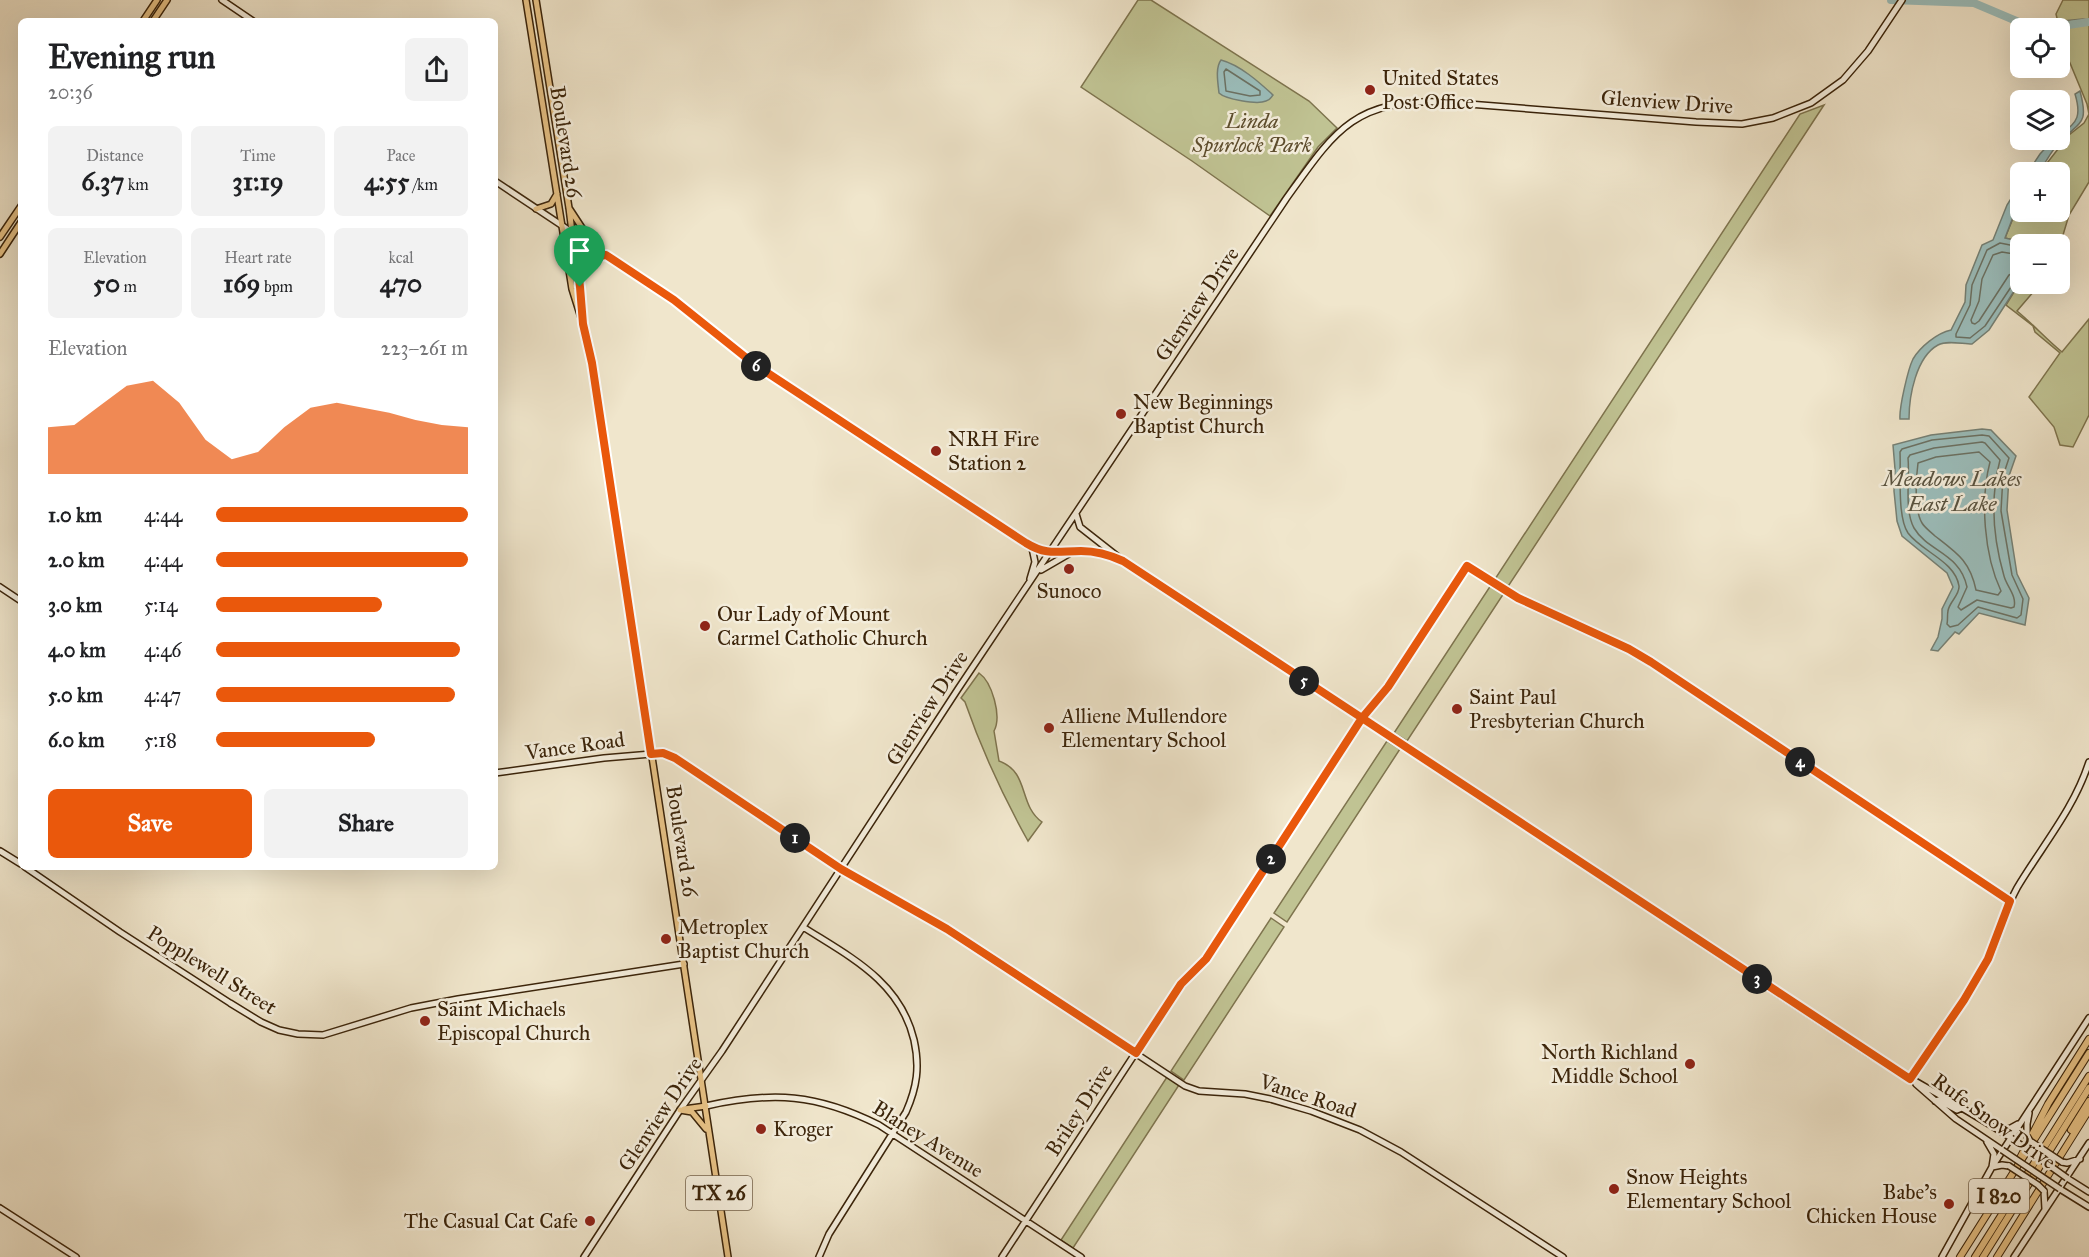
<!DOCTYPE html>
<html lang="en">
<head>
<meta charset="utf-8">
<style>
  body { margin:0; font-family:"IM FELL Great Primer",serif; background:#f2f2f2; color:#202124; height:100vh; display:flex; flex-direction:column; font-size:22px; white-space:nowrap }
  * { box-sizing:border-box; margin:0 }
  p { font-size:20px; color:#757577 }
  .icon { flex:none; width:33px; height:33px; fill:none; stroke:currentColor; stroke-width:2; stroke-linecap:round; stroke-linejoin:round }
  .map { position:relative; flex:1; overflow:hidden }
  .sheet { position:absolute; left:18px; top:18px; width:480px; height:852px; display:flex; flex-direction:column; background:#fff; border-radius:9px; box-shadow:0 6px 24px #0002 }
  .sheet>* { flex:none }
  .tools { position:absolute; left:2010px; top:18px; display:grid; gap:12px }
  .tools a { display:grid; place-items:center; width:60px; height:60px; border-radius:9px; background:#fff; box-shadow:0 6px 24px #0002; font-size:30px }
  .pin { position:absolute; display:grid; place-items:center; width:51px; height:51px; color:#fff; margin:-62px -26px; border-radius:50% 50% 50% 0; rotate:-45deg; box-shadow:0 0 6px #0007 }
  .pin .icon { rotate:45deg }
  .km { position:absolute; width:30px; height:30px; margin:-15px; border-radius:50%; background:#222; color:#fff; font-size:16px; line-height:30px; text-align:center }
  .round { display:grid; place-items:center; flex:none; width:63px; height:63px; border-radius:9px; background:#f2f2f2 }
  .summary { display:flex; align-items:center; justify-content:space-between; height:102px; padding:0 30px }
  h1 { font-size:33px; font-weight:800; line-height:45px }
  .figures { display:grid; grid-template-columns:repeat(3,1fr); gap:9px; height:102px; padding:6px 30px }
  .figures div { display:grid; align-content:center; border-radius:9px; background:#f2f2f2; text-align:center }
  .figures b { font-size:26px; font-weight:800 }
  .figures small { font-size:16px; font-weight:400 }
  .figures p { font-size:16px }
  .chart { height:168px; padding:12px 30px }
  .chart p { display:flex; justify-content:space-between }
  .chart svg { width:100%; height:108px; margin-top:6px; fill:#ea580c; opacity:.7 }
  .cta { display:flex; gap:12px; margin-top:auto; padding:12px 30px }
  .cta a { flex:1; height:69px; border-radius:9px; background:#ea580c; color:#fff; font-size:24px; font-weight:800; line-height:69px; text-align:center }
  .cta a+a { background:#f2f2f2; color:#202124 }
  ul { padding:0 30px; list-style:none; font-size:20px }
  li { display:grid; grid-template-columns:96px 72px 1fr; align-items:center; height:45px }
  li i { height:15px; border-radius:8px; background:#ea580c }
  .map>svg:first-child { display:block }
  .green { fill:#c0c393; stroke:#7e744e; stroke-width:1.5 }
  .water { fill:#9bbebc; stroke:#758075; stroke-width:1.5 }
  .lines { fill:none; stroke-linecap:round; stroke-linejoin:round }
  .shore { stroke:#6b7163; stroke-width:1.5 }
  .river { stroke:#9bbebc; stroke-width:8 }
  .secondary-casing { stroke:#3b240a; stroke-width:8 }
  .primary-casing { stroke:#3b240a; stroke-width:8 }
  .highway-casing { stroke:#3b240a; stroke-width:8 }
  .secondary { stroke:#f5efde; stroke-width:5 }
  .primary { stroke:#e8c386; stroke-width:5 }
  .highway { stroke:#e8c386; stroke-width:6 }
  .secondary-bridge-casing { stroke:#3b240a; stroke-width:8; stroke-linecap:butt }
  .secondary-bridge { stroke:#f5efde; stroke-width:5 }
  .route-casing { stroke:#fff; stroke-width:12 }
  .route { stroke:#ea580c; stroke-width:8 }
  .poi-dot { fill:#8f2418; stroke:#f5efde; stroke-width:2 }
  .labels { text-anchor:middle; stroke-width:5; stroke-linejoin:round; paint-order:stroke }
  .shield { fill:#f5efde; stroke:#73614a; stroke-width:1.5 }
  .shield-label { font-size:20px; font-weight:bold; fill:#3b240a }
  .poi-label { font-size:21px; fill:#3b240a; stroke:#f5efde; text-anchor:start }
  .street-label { font-size:21px; fill:#3b240a; stroke:#f5efde }
  .park-label { font-size:21px; font-style:italic; fill:#5c4c2c; stroke:#f5efde }
  .water-label { font-size:22px; font-style:italic; fill:#58523f; stroke:#f5efde }
</style>
</head>
<body>
<div class="map">
<svg width="2089" height="1257" viewBox="0 0 2089 1257">
  <rect width="100%" height="100%" fill="#f0e6cc"/>
  <filter id="stains"><feTurbulence type="fractalNoise" baseFrequency=".00333" numOctaves="4"/><feColorMatrix values="0 0 0 0 .2 0 0 0 0 .09 0 0 0 0 .02 0 0 0 .5 -.17"/></filter>
  <radialGradient id="worn" r=".72"><stop offset=".6" stop-color="#630" stop-opacity="0"/><stop offset="1" stop-color="#630" stop-opacity=".3"/></radialGradient>
  <path class="green" d="M1138 0H1151L1309 101 1337 128 1318 147 1270 216 1192 161 1081 87Z
    M2063 0H2089V182L2069 215 2060 245 2030 244 2005 238 2020 201V212H2060V172H2040L2069 135 2084 123 2089 114 2087 104 2065 51 2056 14Z
    M1824 105 1507 588 1495 579 1800 114Z
    M2020 282 2040 284 2017 311C2033 324 2046 339 2062 352L2089 319V415L2073 447 2060 445 2054 427 2029 397 2060 353 2035 332 2033 326 2006 305Z
    M1491 585 1504 593 1407 741 1394 733Z
    M979 673C992 682 1002 716 994 731L999 761C1030 772 1018 805 1042 822L1028 841C1003 796 982 751 965 702L961 698Z
    M1387 741 1400 749 1287 922 1274 913Z
    M1271 918 1284 927 1184 1080 1171 1071Z
    M1167 1077 1179 1085 1073 1248 1061 1240Z"/>
  <path class="water" d="M2083 19 2089 20V24H2071L2054 28H2022L2025 22 2046 26 2062 21Z
    M1221 60C1240 65 1259 82 1273 95 1270 99 1270 100 1266 101 1257 105 1225 99 1219 93 1218 83 1215 68 1221 60Z
    M2080 91C2089 125 2080 121 2061 141 2052 149 2046 162 2039 172H2028L2040 154 2053 140H2060V134C2079 123 2081 114 2075 94Z
    M2020 184V199L2005 238 2030 244H2020V282L1989 330 1972 344C1962 344 1947 340 1938 345 1916 357 1909 396 1909 419H1900C1899 408 1908 369 1913 359 1920 347 1937 333 1951 330L1965 302 1966 285 1982 245 1993 240 2007 205Z
    M1982 429 1991 430 2016 456 2009 476 2007 510 2017 574 2029 598 2025 625 1979 613 1959 634 1955 632 1938 651 1931 650 1938 637 1942 619V609L1953 587 1947 573 1902 536 1897 521 1894 491 1895 469 1893 445 1931 435Z"/>
  <g class="lines">
    <path class="shore" d="M1226 69 1260 91V95L1250 96 1226 91 1224 72Z
      M2020 247 2000 243 1987 250 1972 285 1970 305 1956 334V337L1970 338 1985 326 2015 281 2020 278
      M2020 255 2002 252 1993 255 1982 279 1979 301 1971 320 1972 323 1975 324 1979 321 2009 275 2020 270
      M1982 435 1989 436 2009 458 2003 476 2001 511 2012 575 2023 599 2021 615 2017 618 1978 607 1958 625 1950 627 1947 624C1948 620 1947 615 1948 611 1949 602 1960 595 1959 586 1955 561 1922 552 1908 533 1897 517 1901 472 1900 452L1902 449 1932 440Z
      M1982 442 1985 443 2000 460C1990 498 1993 538 2004 576 2007 587 2017 596 2014 607L2011 608 1977 600 1961 610 1958 607 1967 587C1960 553 1928 552 1914 528 1904 510 1910 478 1908 458L1910 455 1934 448Z
      M1979 452 1990 462C1980 500 1984 555 2001 591L1998 595 1976 590C1970 561 1957 553 1935 536 1931 532 1925 528 1922 523 1914 510 1916 478 1918 463L1936 457Z"/>
    <path class="river" d="M1891 0 1974 3 2033 28
      M2048 28 2089 22"/>
    <g class="secondary-casing">
      <path id="secondary" d="M222 0 253 21
        M495 181 662 292 754 364 1026 543 1041 551 1098 552 1123 561 1866 1052C1914 1082 1964 1107 2011 1138
        M1076 514 1080 527 1117 556
        M1041 570 1072 552
        M1030 579 1035 562 1032 548
        M0 587 21 601
        M495 773 604 758 663 753 667 754 841 869 947 929 1185 1086 1199 1091 1245 1094 1270 1099 1311 1111 1360 1130 1401 1152 1563 1257
        M0 851 21 864
        M25 867 120 932 230 1003 261 1022 279 1030 298 1034 323 1035 411 1008 458 999 684 964
        M803 927C850 957 900 981 914 1040 920 1067 917 1087 906 1112L829 1234 819 1257
        M1910 1079C1937 1040 1966 1002 1988 961 2000 938 2004 911 2017 888 2042 846 2074 809 2089 762
        M1916 1084 1956 1119 2002 1150
        M1935 1101 1939 1100 1957 1110 1962 1108
        M706 1106C773 1091 817 1094 879 1125L1081 1257
        M1999 1128 2009 1129 2018 1124
        M2027 1136V1124L2029 1113
        M1987 1142 1994 1154 1992 1167 2002 1165 2009 1166
        M2062 1162 2067 1163 2080 1159
        M2067 1178 2089 1192
        M2060 1189 2089 1207
        M2044 1191 2045 1209
        M0 1208 76 1257
        M584 1257 680 1110 722 1051 958 689 1286 199C1334 132 1353 99 1443 102L1696 122 1742 124 1773 118 1811 103 1843 80 1868 51 1902 0
        M1002 1257 1174 994 1206 959 1362 718 1388 687 1467 566 1518 598 1629 649 1651 662 2011 901
        M1942 1257 1992 1167 2089 1018
        M2014 1257 2089 1143"/>
    </g>
    <g class="primary-casing">
      <path id="primary" d="M526 0 572 289 583 324 592 362 728 1257
        M536 0 569 208 583 319
        M143 21 157 0
        M153 21 167 0
        M569 208 588 237V243
        M536 209 551 204 557 194
        M0 237 21 206
        M0 254 21 222
        M579 273 588 260 606 255
        M684 1109 706 1106
        M680 1110 692 1112 706 1129"/>
    </g>
    <g class="highway-casing">
      <path id="highway" d="M2071 1130 2089 1101
        M2019 1160 2048 1104 2089 1039
        M1960 1257 2089 1053
        M1975 1257 2089 1076
        M1983 1257 2089 1088
        M1997 1257 2089 1110"/>
    </g>
    <use href="#secondary" class="secondary"/>
    <use href="#primary" class="primary"/>
    <use href="#highway" class="highway"/>
    <g class="secondary-bridge-casing">
      <path id="secondary-bridge" d="M2027 1136 2030 1141 2062 1162
        M2011 1138 2067 1178
        M2002 1150 2060 1189
        M2009 1166 2038 1185 2044 1191"/>
    </g>
    <use href="#secondary-bridge" class="secondary-bridge"/>
  </g>
  <g class="lines">
    <g class="route-casing">
      <path id="route" d="M580 287 583 324 592 363 651 754 663 753 675 758 841 869 947 929 1136 1053 1181 984 1206 959 1362 718 1910 1079 1964 1000 1988 959 2010 901 1651 662 1629 649 1518 598 1467 566 1388 687 1362 718 1123 561C1110 555 1096 551 1081 551 1058 551 1047 556 1026 543L754 364 674 300 606 255C586 257 577 268 580 287"/>
    </g>
    <use href="#route" class="route"/>
  </g>
  <g class="poi-dot">
    <circle cx="1370" cy="90" r="6"/>
    <circle cx="1121" cy="414" r="6"/>
    <circle cx="936" cy="451" r="6"/>
    <circle cx="1069" cy="569" r="6"/>
    <circle cx="705" cy="626" r="6"/>
    <circle cx="1457" cy="709" r="6"/>
    <circle cx="1049" cy="728" r="6"/>
    <circle cx="666" cy="939" r="6"/>
    <circle cx="425" cy="1021" r="6"/>
    <circle cx="1690" cy="1064" r="6"/>
    <circle cx="761" cy="1129" r="6"/>
    <circle cx="1614" cy="1189" r="6"/>
    <circle cx="1949" cy="1204" r="6"/>
    <circle cx="590" cy="1221" r="6"/>
  </g>
  <g class="labels">
    <g class="shield">
      <rect x="686" y="1176" width="66" height="34" rx="4.5"/>
      <rect x="1969" y="1179" width="60" height="34" rx="4.5"/>
    </g>
    <g class="shield-label">
      <text x="719" y="1200">TX 26</text>
      <text x="1999" y="1203">I 820</text>
    </g>
    <g class="poi-label">
      <text x="1382" y="85">United States<tspan x="1382" dy="24">Post Office</tspan></text>
      <text x="1133" y="409">New Beginnings<tspan x="1133" dy="24">Baptist Church</tspan></text>
      <text x="948" y="446">NRH Fire<tspan x="948" dy="24">Station 2</tspan></text>
      <text x="1069" y="598" text-anchor="middle">Sunoco</text>
      <text x="717" y="621">Our Lady of Mount<tspan x="717" dy="24">Carmel Catholic Church</tspan></text>
      <text x="1469" y="704">Saint Paul<tspan x="1469" dy="24">Presbyterian Church</tspan></text>
      <text x="1061" y="723">Alliene Mullendore<tspan x="1061" dy="24">Elementary School</tspan></text>
      <text x="678" y="934">Metroplex<tspan x="678" dy="24">Baptist Church</tspan></text>
      <text x="437" y="1016">Saint Michaels<tspan x="437" dy="24">Episcopal Church</tspan></text>
      <text x="1678" y="1059" text-anchor="end">North Richland<tspan x="1678" dy="24">Middle School</tspan></text>
      <text x="773" y="1136">Kroger</text>
      <text x="1626" y="1184">Snow Heights<tspan x="1626" dy="24">Elementary School</tspan></text>
      <text x="1937" y="1199" text-anchor="end">Babe's<tspan x="1937" dy="24">Chicken House</tspan></text>
      <text x="578" y="1228" text-anchor="end">The Casual Cat Cafe</text>
    </g>
    <g class="street-label">
      <text transform="translate(1667 102) rotate(4)" y="7">Glenview Drive</text>
      <text transform="translate(566 142) rotate(81)" y="7">Boulevard 26</text>
      <text transform="translate(1197 304) rotate(-56)" y="7">Glenview Drive</text>
      <text transform="translate(927 708) rotate(-57)" y="7">Glenview Drive</text>
      <text transform="translate(575 746) rotate(-8)" y="7">Vance Road</text>
      <text transform="translate(682 841) rotate(81)" y="7">Boulevard 26</text>
      <text transform="translate(212 970) rotate(32)" y="7">Popplewell Street</text>
      <text transform="translate(1308 1096) rotate(18)" y="7">Vance Road</text>
      <text transform="translate(1079 1110) rotate(-57)" y="7">Briley Drive</text>
      <text transform="translate(660 1114) rotate(-56)" y="7">Glenview Drive</text>
      <text transform="translate(1994 1121) rotate(36)" y="7">Rufe Snow Drive</text>
      <text transform="translate(928 1139) rotate(32)" y="7">Blaney Avenue</text>
    </g>
    <g class="park-label">
      <text x="1252" y="128">Linda<tspan x="1252" dy="24">Spurlock Park</tspan></text>
    </g>
    <g class="water-label">
      <text x="1952" y="486">Meadows Lakes<tspan x="1952" dy="25">East Lake</tspan></text>
    </g>
  </g>
  <rect width="100%" height="100%" filter="url(#stains)"/>
  <rect width="100%" height="100%" fill="url(#worn)"/>
</svg>
<div class="tools">
<a><svg class="icon" aria-label="locate" viewBox="0 0 24 24"><circle cx="12" cy="12" r="6"/><path d="M12 2v4M12 18v4M2 12h4M18 12h4"/></svg></a>
<a><svg class="icon" aria-label="layers" viewBox="0 0 24 24"><path d="M12 4l9 5-9 5-9-5zM3 14l9 5 9-5"/></svg></a>
<a>+</a>
<a>−</a>
</div>
<div class="pin" style="left:580px;top:287px;background:#1e9e55"><svg class="icon" aria-label="arrive" viewBox="0 0 24 24"><path d="M6 21V4h12l-3 4 3 4H6"/></svg></div>
<b class="km" style="left:795px;top:838px">1</b>
<b class="km" style="left:1271px;top:859px">2</b>
<b class="km" style="left:1757px;top:979px">3</b>
<b class="km" style="left:1800px;top:762px">4</b>
<b class="km" style="left:1304px;top:681px">5</b>
<b class="km" style="left:756px;top:366px">6</b>
<section class="sheet">
<div class="summary"><div><h1>Evening run</h1><p>20:36</p></div><a class="round"><svg class="icon" aria-label="share" viewBox="0 0 24 24"><path d="M12 15V3M7 8l5-5 5 5M5 13v7h14v-7"/></svg></a></div>
<div class="figures">
<div><p>Distance</p><b>6.37<small> km</small></b></div>
<div><p>Time</p><b>31:19</b></div>
<div><p>Pace</p><b>4:55<small> /km</small></b></div>
</div>
<div class="figures">
<div><p>Elevation</p><b>50<small> m</small></b></div>
<div><p>Heart rate</p><b>169<small> bpm</small></b></div>
<div><p>kcal</p><b>470</b></div>
</div>
<div class="chart"><p><span>Elevation</span>223–261 m</p>
<svg viewBox="0 0 160 44" preserveAspectRatio="none"><path d="M0 44V25L10 24L20 16L30 8L40 6L50 15L60 30L70 38L80 35L90 25L100 17L110 15L120 17L130 19L140 22L150 24L160 25V44z"/></svg>
</div>
<ul>
<li><b>1.0 km</b>4:44<i style="width:100%"></i></li>
<li><b>2.0 km</b>4:44<i style="width:100%"></i></li>
<li><b>3.0 km</b>5:14<i style="width:66%"></i></li>
<li><b>4.0 km</b>4:46<i style="width:97%"></i></li>
<li><b>5.0 km</b>4:47<i style="width:95%"></i></li>
<li><b>6.0 km</b>5:18<i style="width:63%"></i></li>
</ul>
<div class="cta"><a>Save</a><a>Share</a></div>
</section>
</div>
</body>
</html>
